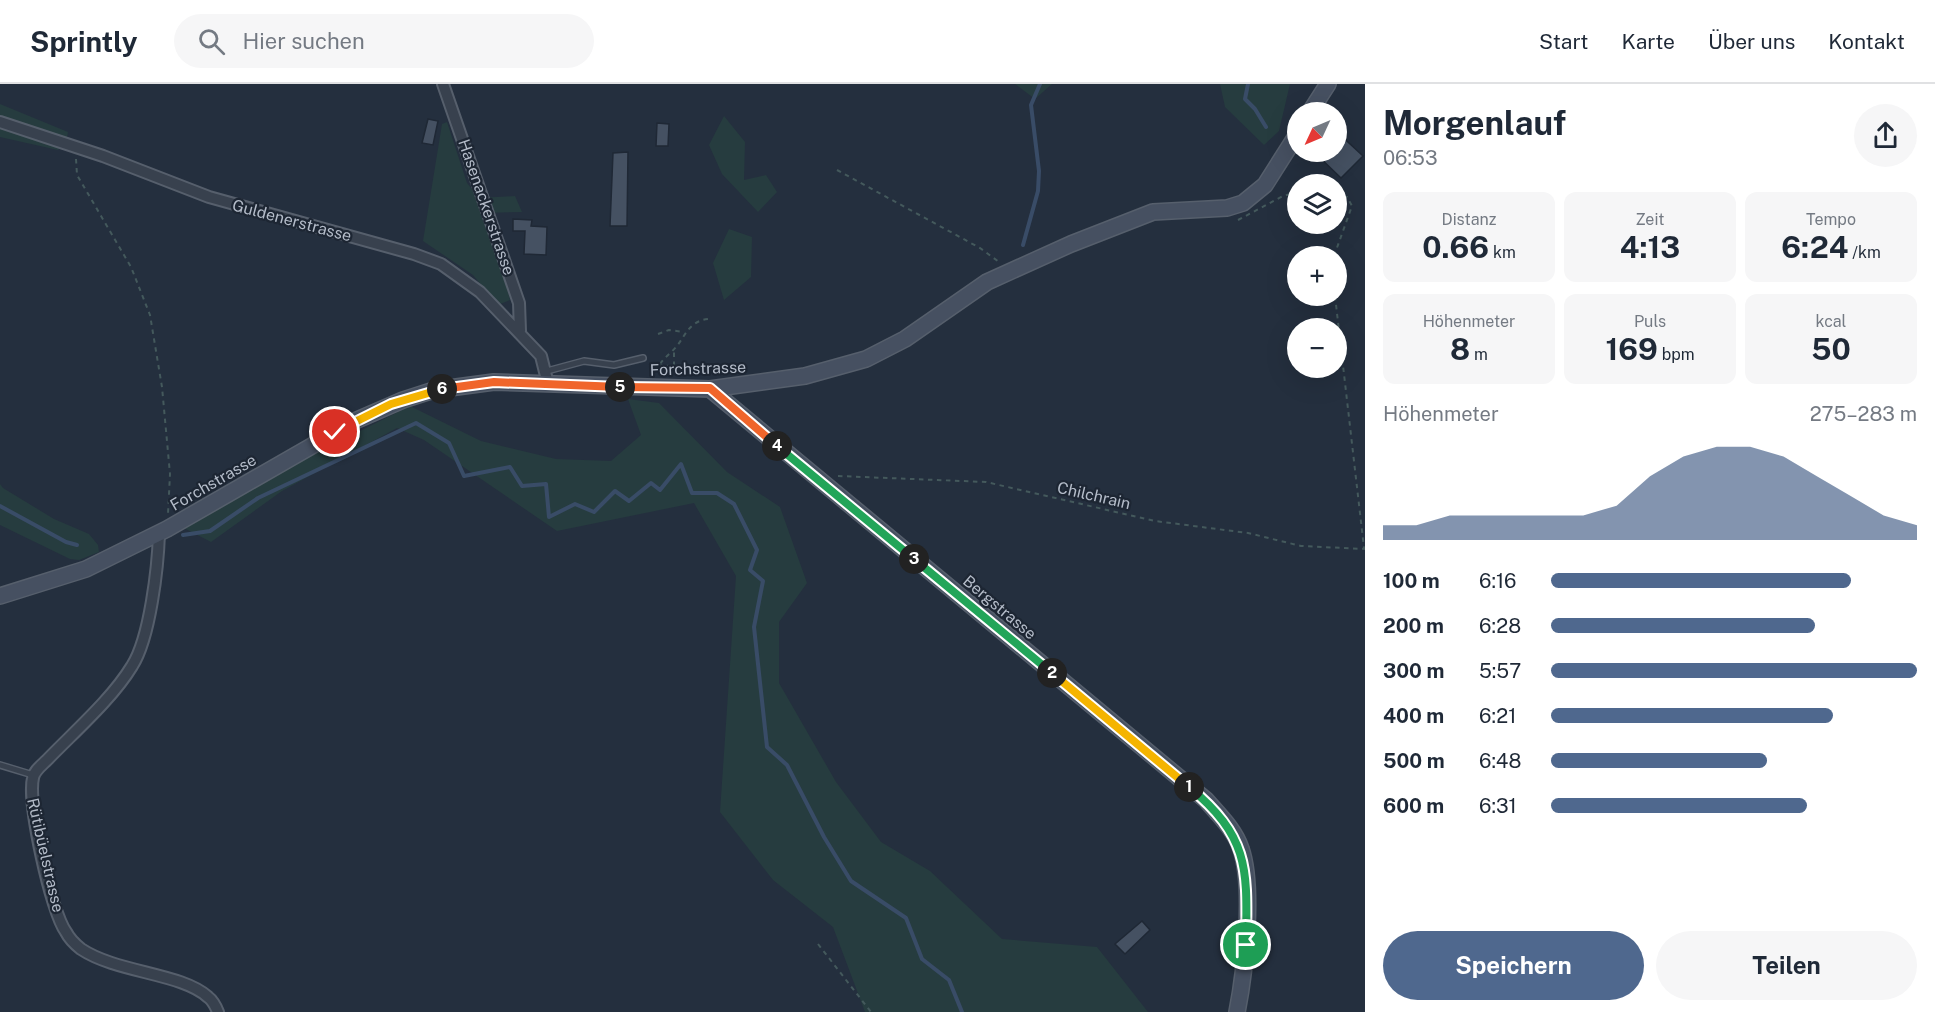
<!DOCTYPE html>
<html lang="de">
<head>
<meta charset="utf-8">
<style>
  body { margin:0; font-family:"Public Sans",sans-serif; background:#f6f6f7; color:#1f2937; height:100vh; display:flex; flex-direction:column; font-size:22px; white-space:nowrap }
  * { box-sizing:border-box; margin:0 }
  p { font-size:20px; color:#747a83 }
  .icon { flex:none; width:33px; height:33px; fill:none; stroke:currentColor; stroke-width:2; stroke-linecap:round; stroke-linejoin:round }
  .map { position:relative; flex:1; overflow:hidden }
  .drawer { display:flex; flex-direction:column; background:#fff; width:570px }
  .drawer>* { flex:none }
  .needle { width:39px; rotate:226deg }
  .controls { position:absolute; left:1287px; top:18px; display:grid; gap:12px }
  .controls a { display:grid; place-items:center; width:60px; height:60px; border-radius:50%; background:#fff; box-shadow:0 6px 24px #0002; font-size:30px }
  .pin { position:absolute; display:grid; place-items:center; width:51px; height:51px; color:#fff; margin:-26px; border:3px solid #fff; border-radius:50%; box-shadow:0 2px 6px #0007 }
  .km { position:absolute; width:30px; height:30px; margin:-15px; border-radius:50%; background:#222; color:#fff; font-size:16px; line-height:30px; text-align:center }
  .round { display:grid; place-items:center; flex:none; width:63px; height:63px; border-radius:32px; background:#f6f6f7 }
  .overview { display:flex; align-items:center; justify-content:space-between; height:102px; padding:0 18px }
  h1 { font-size:33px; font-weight:700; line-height:45px }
  .figures { display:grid; grid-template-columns:repeat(3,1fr); gap:9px; height:102px; padding:6px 18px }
  .figures div { display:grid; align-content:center; border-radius:12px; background:#f6f6f7; text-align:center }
  .figures b { font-size:30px; font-weight:700 }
  .figures small { font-size:16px; font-weight:400 }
  .figures p { font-size:16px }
  .chart { height:168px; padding:12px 18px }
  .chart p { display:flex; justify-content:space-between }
  .chart svg { width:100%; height:108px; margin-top:6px; fill:#4f688e; opacity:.7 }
  .action { display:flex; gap:12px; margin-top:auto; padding:12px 18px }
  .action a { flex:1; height:69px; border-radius:36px; background:#4f688e; color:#fff; font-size:24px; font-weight:700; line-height:69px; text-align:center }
  .action a+a { background:#f6f6f7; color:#1f2937 }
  ul { padding:0 18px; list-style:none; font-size:20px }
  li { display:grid; grid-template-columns:96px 72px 1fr; align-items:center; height:45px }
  li i { height:15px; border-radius:8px; background:#4f688e }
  header { display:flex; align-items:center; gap:36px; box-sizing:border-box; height:84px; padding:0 30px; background:#fff; border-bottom:2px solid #e0e1e3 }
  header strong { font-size:28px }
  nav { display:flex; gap:33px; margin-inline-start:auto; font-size:21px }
  .search { width:420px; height:54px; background:#f6f6f7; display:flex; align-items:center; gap:15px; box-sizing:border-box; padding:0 21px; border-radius:33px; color:#747a83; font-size:22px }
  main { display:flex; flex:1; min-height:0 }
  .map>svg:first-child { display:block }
  .green { fill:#263c3f }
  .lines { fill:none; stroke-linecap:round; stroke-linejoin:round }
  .stream { stroke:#394c67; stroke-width:4 }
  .building { fill:#455162; stroke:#1f2835; stroke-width:1.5 }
  .lane-casing { stroke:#565f6c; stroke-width:8 }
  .street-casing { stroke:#565f6c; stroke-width:14 }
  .secondary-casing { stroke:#565f6c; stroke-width:18 }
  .path { stroke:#44595c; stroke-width:2; stroke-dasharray:4.5 4.5; stroke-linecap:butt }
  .lane { stroke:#38414e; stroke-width:5 }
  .street { stroke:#38414e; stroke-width:10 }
  .secondary { stroke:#465061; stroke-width:15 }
  .split-1-casing { stroke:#fff; stroke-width:12 }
  .split-2-casing { stroke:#fff; stroke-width:12 }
  .split-3-casing { stroke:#fff; stroke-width:12 }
  .split-4-casing { stroke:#fff; stroke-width:12 }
  .split-5-casing { stroke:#fff; stroke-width:12 }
  .split-6-casing { stroke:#fff; stroke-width:12 }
  .split-7-casing { stroke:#fff; stroke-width:12 }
  .split-1 { stroke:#22a559; stroke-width:8 }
  .split-2 { stroke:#f5b400; stroke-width:8 }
  .split-3 { stroke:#22a559; stroke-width:8 }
  .split-4 { stroke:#22a559; stroke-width:8 }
  .split-5 { stroke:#f0652b; stroke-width:8 }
  .split-6 { stroke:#f0652b; stroke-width:8 }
  .split-7 { stroke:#f5b400; stroke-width:8 }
  .labels { text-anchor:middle; stroke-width:4.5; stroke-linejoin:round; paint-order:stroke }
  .street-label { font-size:16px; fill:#b4bcc9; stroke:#1d2633 }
</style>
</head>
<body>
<header>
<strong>Sprintly</strong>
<div class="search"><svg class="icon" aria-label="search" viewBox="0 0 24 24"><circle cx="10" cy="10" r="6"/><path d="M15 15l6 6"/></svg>Hier suchen</div>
<nav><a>Start</a><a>Karte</a><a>Über uns</a><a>Kontakt</a></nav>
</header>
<main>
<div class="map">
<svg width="1365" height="928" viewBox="0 0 1365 928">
  <rect width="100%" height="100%" fill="#242f3e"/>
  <path class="green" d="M1015 0H1052L1035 15Z
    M1220 0H1290L1279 47 1264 61 1225 23Z
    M0 20 68 48 66 58 58 66 0 53Z
    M724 32 745 58 744 96 766 91 777 108 758 128 722 90 709 61Z
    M447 38 467 99 479 114 515 112 522 128 480 129 505 193 510 216 498 221 473 191 423 157 442 40Z
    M729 145 752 153 751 193 724 216 713 179Z
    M628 315 659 319 727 388 780 423 807 499 779 538V599L836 698 881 758 930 787 1002 855 1097 863 1148 928H865L833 843 773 796 720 728 736 492 694 419 557 447 424 356 397 344 282 407 211 458 182 443 316 369 410 322 481 357 556 375 611 377 641 351Z
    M0 400 3 404 54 435 89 450 98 461 99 468 79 476 70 475 0 441Z"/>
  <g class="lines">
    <path class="stream" d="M1248 0 1245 15 1255 25 1266 43
      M1023 161 1038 107 1039 87 1031 21 1040 0
      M0 422 66 458 77 461
      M183 451 210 447 258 414 416 339 449 359 464 392 510 383 522 402 546 400 549 433 575 420 594 428 615 407 629 417 651 399 660 406 681 380 692 409H717L734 420 757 466 750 486 763 497 754 543 767 663 787 681 824 753 851 797 906 834 922 875 949 896 962 928"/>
  </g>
  <path class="building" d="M428 35 438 37 433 61 422 59Z
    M657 39 669 40 668 62H656Z
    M1336 47 1363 72 1341 94 1314 68H1336Z
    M628 68 627 142H610L613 69Z
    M513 135 532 136 531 142 547 143 546 171 524 170 525 147H513Z
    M1142 837 1150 846 1125 870 1115 860Z"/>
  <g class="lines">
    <g class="lane-casing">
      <path id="lane" d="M547 287 584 277 614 281 643 274
        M0 681 33 691"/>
    </g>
    <g class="street-casing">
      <path id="street" d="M443 0 519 219 520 247
        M0 38 103 72 209 113 414 170 441 180 480 208 541 272 548 300
        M159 449C158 483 150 554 132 582 112 615 74 648 47 676 42 681 34 687 33 694 27 718 51 828 66 848 69 854 76 861 81 865 117 889 182 889 208 913 212 916 216 923 218 928"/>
    </g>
    <g class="secondary-casing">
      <path id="secondary" d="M1310 28 1328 0
        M710 305 1206 716C1219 731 1235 746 1241 765 1254 803 1245 888 1237 928
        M0 512 86 485 167 445 357 336 403 316 434 306 494 298 710 305 805 292 866 275 905 255 987 198 1071 160 1153 128 1227 124 1243 119 1265 101 1298 49"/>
    </g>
    <path class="path" d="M76 75 77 91 131 183 150 231 162 303 170 390 168 430
      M837 86 980 164 999 178
      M1238 136 1283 112 1298 108
      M1334 172 1352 122 1347 113 1336 112
      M1335 212 1364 464
      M658 250 669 246 684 248
      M660 280C665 273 672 268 677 262 686 250 690 237 708 235
      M649 281 674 282 692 291
      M674 282V265
      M838 392 986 398 1155 437 1248 449 1301 462 1365 465
      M818 860 871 928"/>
    <use href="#lane" class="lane"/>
    <use href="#street" class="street"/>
    <use href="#secondary" class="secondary"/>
  </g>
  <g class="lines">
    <g class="split-1-casing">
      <path id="split-1" d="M1189 703C1251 754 1247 787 1246 861"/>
    </g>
    <g class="split-2-casing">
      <path id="split-2" d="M1052 589 1189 703"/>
    </g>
    <g class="split-3-casing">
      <path id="split-3" d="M914 475 1052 589"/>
    </g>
    <g class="split-4-casing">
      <path id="split-4" d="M777 362 914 475"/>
    </g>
    <g class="split-5-casing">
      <path id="split-5" d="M620 303 710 304 777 362"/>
    </g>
    <g class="split-6-casing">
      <path id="split-6" d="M442 305 494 298 620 303"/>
    </g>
    <g class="split-7-casing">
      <path id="split-7" d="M335 348 391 320 442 305"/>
    </g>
    <use href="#split-1" class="split-1"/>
    <use href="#split-2" class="split-2"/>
    <use href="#split-3" class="split-3"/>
    <use href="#split-4" class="split-4"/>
    <use href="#split-5" class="split-5"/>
    <use href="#split-6" class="split-6"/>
    <use href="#split-7" class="split-7"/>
  </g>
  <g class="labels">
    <g class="street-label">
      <text transform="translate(487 123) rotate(71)" y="6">Hasenackerstrasse</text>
      <text transform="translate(292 136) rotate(15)" y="6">Guldenerstrasse</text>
      <text transform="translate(698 284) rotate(-2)" y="6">Forchstrasse</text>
      <text transform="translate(213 398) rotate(-30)" y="6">Forchstrasse</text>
      <text transform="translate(1094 411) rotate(13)" y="6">Chilchrain</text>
      <text transform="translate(1000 523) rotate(40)" y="6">Bergstrasse</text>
      <text transform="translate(46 771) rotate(77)" y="6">Rütibüelstrasse</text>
    </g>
  </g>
</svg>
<div class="controls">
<a><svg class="needle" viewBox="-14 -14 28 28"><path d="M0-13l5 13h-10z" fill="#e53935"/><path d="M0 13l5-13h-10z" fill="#747a83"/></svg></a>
<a><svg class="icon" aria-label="layers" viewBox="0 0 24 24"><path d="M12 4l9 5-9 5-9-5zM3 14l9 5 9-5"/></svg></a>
<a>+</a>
<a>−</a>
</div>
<div class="pin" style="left:1246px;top:861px;background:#1e9e55"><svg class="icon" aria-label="arrive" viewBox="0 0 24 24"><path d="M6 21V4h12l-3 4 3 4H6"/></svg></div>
<div class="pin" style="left:335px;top:348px;background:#d93025"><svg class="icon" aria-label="check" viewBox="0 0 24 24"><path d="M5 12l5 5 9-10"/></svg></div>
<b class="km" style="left:1189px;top:703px">1</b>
<b class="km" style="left:1052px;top:589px">2</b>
<b class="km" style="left:914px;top:475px">3</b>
<b class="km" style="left:777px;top:362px">4</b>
<b class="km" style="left:620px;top:303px">5</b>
<b class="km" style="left:442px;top:305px">6</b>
</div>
<section class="drawer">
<div class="overview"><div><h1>Morgenlauf</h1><p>06:53</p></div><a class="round"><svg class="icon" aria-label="share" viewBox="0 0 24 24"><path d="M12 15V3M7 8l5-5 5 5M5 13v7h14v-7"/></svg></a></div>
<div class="figures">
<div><p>Distanz</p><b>0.66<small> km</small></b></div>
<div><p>Zeit</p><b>4:13</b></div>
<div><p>Tempo</p><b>6:24<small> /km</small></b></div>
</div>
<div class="figures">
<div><p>Höhenmeter</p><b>8<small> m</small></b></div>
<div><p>Puls</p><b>169<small> bpm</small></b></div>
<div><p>kcal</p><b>50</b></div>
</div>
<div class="chart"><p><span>Höhenmeter</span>275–283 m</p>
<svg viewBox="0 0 160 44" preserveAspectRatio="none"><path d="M0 44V38L10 38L20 34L30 34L40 34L50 34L60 34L70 30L80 18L90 10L100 6L110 6L120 10L130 18L140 26L150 34L160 38V44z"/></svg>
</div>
<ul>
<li><b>100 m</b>6:16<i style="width:82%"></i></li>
<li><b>200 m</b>6:28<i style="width:72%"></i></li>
<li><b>300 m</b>5:57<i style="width:100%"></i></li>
<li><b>400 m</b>6:21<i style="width:77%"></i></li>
<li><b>500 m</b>6:48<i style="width:59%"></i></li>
<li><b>600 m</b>6:31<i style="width:70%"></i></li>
</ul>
<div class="action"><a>Speichern</a><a>Teilen</a></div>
</section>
</main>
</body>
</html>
